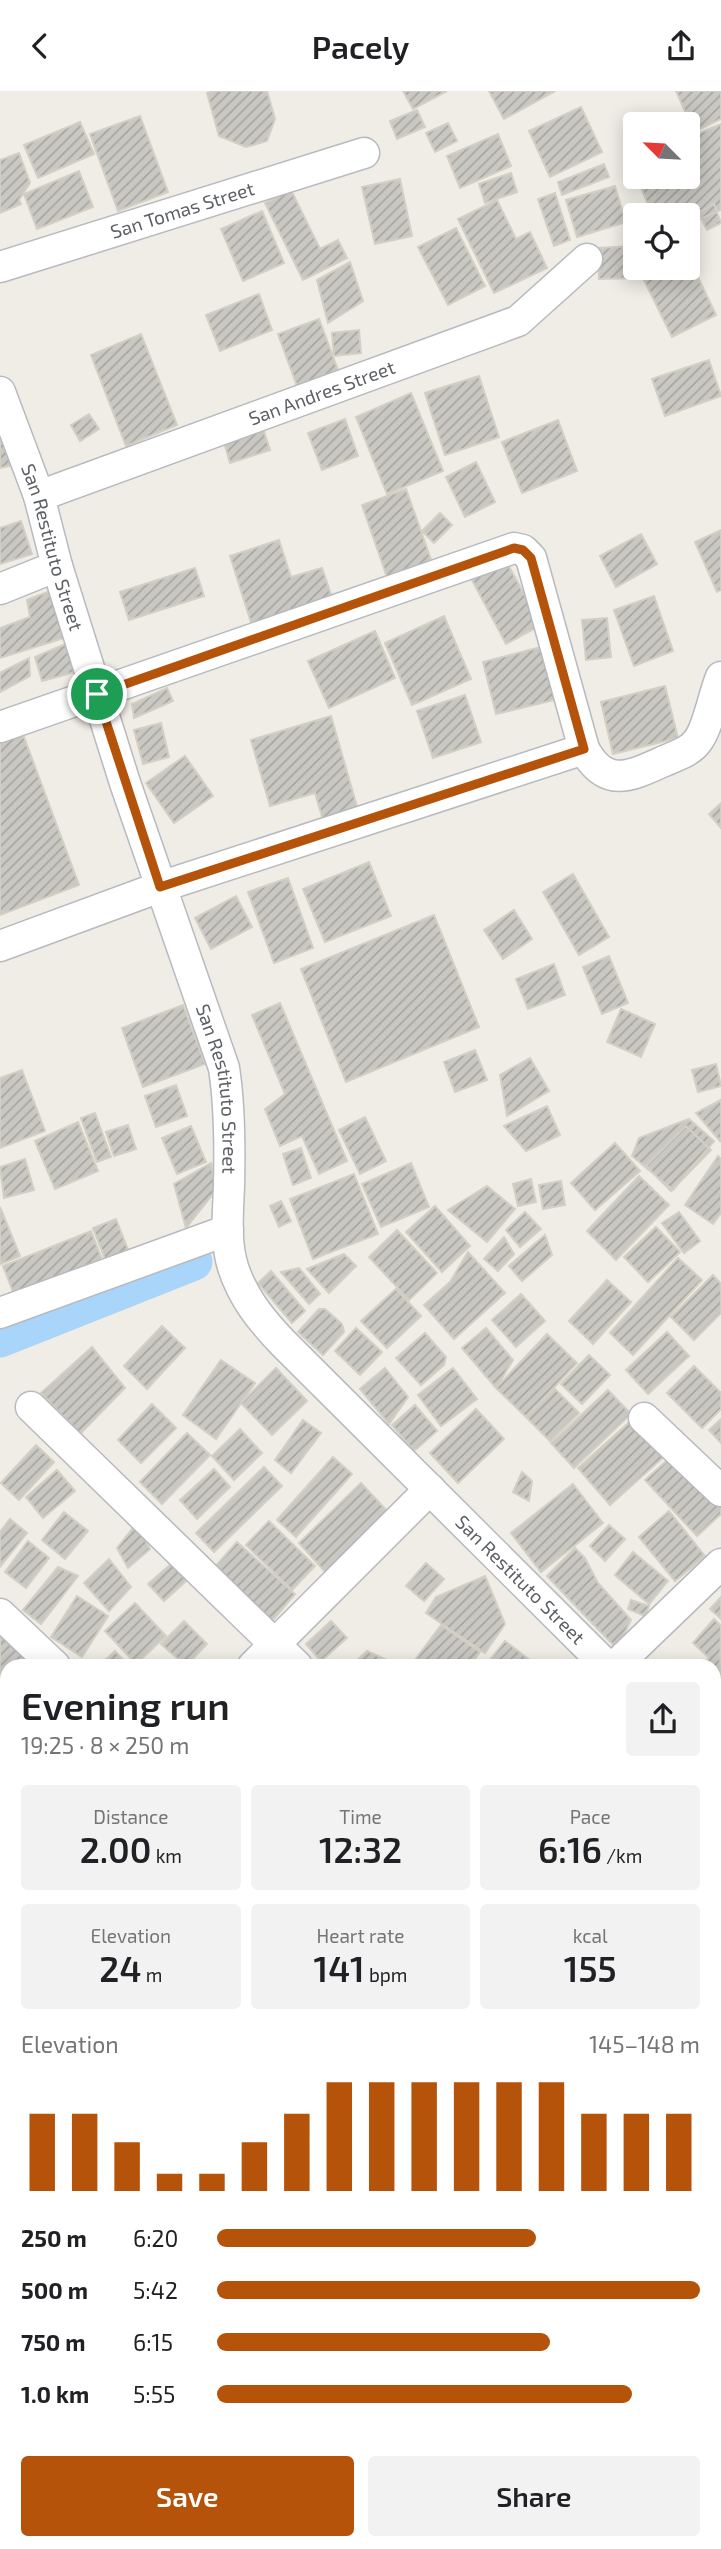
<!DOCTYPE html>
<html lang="en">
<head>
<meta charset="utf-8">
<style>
  body { margin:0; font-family:"Exo 2",sans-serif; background:#f2f2f2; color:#202124; height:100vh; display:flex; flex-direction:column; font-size:26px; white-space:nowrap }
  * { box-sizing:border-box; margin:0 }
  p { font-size:23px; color:#757577 }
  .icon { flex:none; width:38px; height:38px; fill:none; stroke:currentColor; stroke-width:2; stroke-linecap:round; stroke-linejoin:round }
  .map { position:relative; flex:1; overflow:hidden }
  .side { position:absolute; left:0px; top:1568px; width:721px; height:891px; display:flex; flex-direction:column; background:#fff; border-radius:21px 21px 0 0; box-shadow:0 4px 18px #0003 }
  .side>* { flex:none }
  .needle { width:46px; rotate:294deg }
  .buttons { position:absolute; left:623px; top:21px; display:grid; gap:14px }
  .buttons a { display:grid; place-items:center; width:77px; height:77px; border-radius:7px; background:#fff; box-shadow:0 4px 18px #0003; font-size:35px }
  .pin { position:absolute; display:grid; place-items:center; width:60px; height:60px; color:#fff; margin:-30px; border:4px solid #fff; border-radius:50%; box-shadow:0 2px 7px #0007 }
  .round { display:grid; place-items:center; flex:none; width:74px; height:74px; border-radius:7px; background:#f2f2f2 }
  .summary { display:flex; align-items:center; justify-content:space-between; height:119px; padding:0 21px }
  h1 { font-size:38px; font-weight:600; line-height:52px }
  .stats { display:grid; grid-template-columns:repeat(3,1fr); gap:10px; height:119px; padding:7px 21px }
  .stats div { display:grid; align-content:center; border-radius:7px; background:#f2f2f2; text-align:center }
  .stats b { font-size:35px; font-weight:600 }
  .stats small { font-size:19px; font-weight:400 }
  .stats p { font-size:19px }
  .chart { height:196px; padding:14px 21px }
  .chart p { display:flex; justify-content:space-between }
  .chart svg { width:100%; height:126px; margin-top:7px; stroke:#b45309; stroke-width:6 }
  .primary-button { display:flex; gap:14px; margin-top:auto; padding:14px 21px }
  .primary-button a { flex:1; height:80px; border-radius:7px; background:#b45309; color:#fff; font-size:28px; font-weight:600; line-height:80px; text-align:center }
  .primary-button a+a { background:#f2f2f2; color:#202124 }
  ul { padding:0 21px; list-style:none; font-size:23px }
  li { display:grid; grid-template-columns:112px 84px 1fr; align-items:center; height:52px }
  li i { height:18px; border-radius:9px; background:#b45309 }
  header { display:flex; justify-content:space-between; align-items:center; height:91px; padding:0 21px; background:#fff; font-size:32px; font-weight:600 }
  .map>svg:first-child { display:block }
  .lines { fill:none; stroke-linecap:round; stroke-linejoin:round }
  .canal { stroke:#a9d5fb; stroke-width:37 }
  .building { fill:url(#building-hatch); stroke:#d3cfc4; stroke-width:2 }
  .street-casing { stroke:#b7babe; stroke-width:33 }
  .street { stroke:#fff; stroke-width:30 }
  .route-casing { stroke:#fff; stroke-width:14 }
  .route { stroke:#b45309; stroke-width:9 }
  .labels { text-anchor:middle; stroke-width:7; stroke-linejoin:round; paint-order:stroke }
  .street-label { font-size:19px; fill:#5d6065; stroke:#fff }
</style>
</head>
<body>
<header><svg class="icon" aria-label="back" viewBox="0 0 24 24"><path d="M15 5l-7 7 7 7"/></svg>Pacely<svg class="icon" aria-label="share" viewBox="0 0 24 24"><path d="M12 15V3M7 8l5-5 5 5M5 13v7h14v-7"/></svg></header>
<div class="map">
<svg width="721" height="2458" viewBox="0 0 721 2458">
  <defs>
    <pattern id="building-hatch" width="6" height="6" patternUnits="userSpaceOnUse" patternTransform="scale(1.75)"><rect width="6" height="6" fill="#cac8c2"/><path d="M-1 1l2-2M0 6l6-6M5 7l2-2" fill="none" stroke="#a7a6a1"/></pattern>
  </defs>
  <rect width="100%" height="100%" fill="#efede5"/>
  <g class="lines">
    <path class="canal" d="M0 1248 194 1171"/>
  </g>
  <path class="building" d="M213 0H267L275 28 267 50 246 56 219 45 207 2Z
    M403 0H447L413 18Z
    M489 0H555L504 28Z
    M676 0H721V28L694 41Z
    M581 16 602 61 550 86 529 40Z
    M417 19 425 36 397 48 390 30Z
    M140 25 168 101 118 120 90 43Z
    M80 31 94 63 38 87 24 54Z
    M448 32 457 50 435 61 426 42Z
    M721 33V119L688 133V124H652L637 86H688V47Z
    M498 43 511 75 460 97 447 65Z
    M19 62 30 92 19 109 21 113 0 122V69Z
    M604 73 609 86 562 104 558 91Z
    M79 80 93 116 37 138 24 103Z
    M511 82 517 101 485 112 479 93Z
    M400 88 412 145 375 153 362 96Z
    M615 95 626 131 577 146 566 109Z
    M291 99 320 158 338 149 347 167 303 189 265 112Z
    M555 102 570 149 554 155 538 108Z
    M497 109 516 148 530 141 547 177 494 202 458 128Z
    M714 113 721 132 707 139 698 122Z
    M262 120 284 172 243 190 221 138Z
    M456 137 485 195 448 214 418 156Z
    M635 155 637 187 599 188 598 157Z
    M688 165 716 224 672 246 638 177H688Z
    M350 171 363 210 328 232 317 189Z
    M259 203 272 239 220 260 206 224Z
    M319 228 338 279 297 295 278 243Z
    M359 239 361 262 334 265 332 242Z
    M141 243 177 334 126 355 91 264Z
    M709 269 721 305 665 325 652 288Z
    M479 285 499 346 445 364 425 302Z
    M411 302 443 380 387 403 356 326Z
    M89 323 99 338 80 350 71 334Z
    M260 328 270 359 230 372 221 341Z
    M345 328 358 365 322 379 308 342Z
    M558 329 577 380 522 402 502 351Z
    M0 335 13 374 0 377Z
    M476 371 495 411 465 426 446 386Z
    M406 398 433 474 388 489 362 414Z
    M440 422 452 434 434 452 422 440Z
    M21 430 32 463 0 473V437Z
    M721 439V499L717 501 695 451Z
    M641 443 657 473 616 496 600 465Z
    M279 449 291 486 322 477 335 515 254 541 230 465Z
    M506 470 541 534 506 553 472 489Z
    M195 477 204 505 129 529 120 501Z
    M50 500 67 546 0 567V537L30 526 27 509Z
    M654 505 673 560 634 575 614 519Z
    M444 525 471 588 412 614 385 552Z
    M607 527 611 566 586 569 582 529Z
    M375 540 395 587 329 617 308 570Z
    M65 553 75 581 42 590 35 566Z
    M545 555 558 608 496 623 483 571Z
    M29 567 30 585 0 601V582Z
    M665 595 678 647 613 663 601 611Z
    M167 597 173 610 134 627 132 613Z
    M465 604 481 651 433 667 417 620Z
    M331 625 358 719 323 729 315 702 270 715 251 649Z
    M161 632 169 666 143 673 134 639Z
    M21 638 79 794 0 824V646Z
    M185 665 213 705 174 732 146 692Z
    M721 712V737L709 723Z
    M369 771 391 825 325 851 303 798Z
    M573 783 609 846 579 864 543 801Z
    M288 787 313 857 274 872 248 801Z
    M236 805 252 836 211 858 195 827Z
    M514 819 532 848 503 868 484 839Z
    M434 824 479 936 346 991 301 878Z
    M609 865 628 912 602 923 583 876Z
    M554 873 565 904 528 918 516 888Z
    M280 912 347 1070 319 1083 302 1045 280 1055 265 1018 285 1003 252 924Z
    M183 914 205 973 143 996 122 937Z
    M621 918 655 933 641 966 607 951Z
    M475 959 487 989 455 1001 444 971Z
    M530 967 549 1000 507 1025 500 984Z
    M716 973 721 995 698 1001 692 979Z
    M22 979 45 1040 0 1057V987Z
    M176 994 187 1025 156 1036 145 1005Z
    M721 1009V1048L720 1050 696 1022Z
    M547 1015 560 1044 526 1060 504 1035Z
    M95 1022 111 1066 97 1071 81 1027Z
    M365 1026 386 1070 360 1083 339 1039Z
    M689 1028 714 1050 673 1099 632 1065 639 1047Z
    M78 1031 98 1080 55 1098 35 1050Z
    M128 1034 136 1058 114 1065 106 1041Z
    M191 1035 206 1071 177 1083 162 1047Z
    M686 1035 711 1059 671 1100 646 1075Z
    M615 1052 640 1080 595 1119 571 1092Z
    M301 1057 311 1087 293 1094 283 1063Z
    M718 1065 721 1068V1122L713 1133 685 1114Z
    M25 1068 34 1099 4 1107 0 1076Z
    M211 1072 216 1099 186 1137 174 1093Z
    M411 1072 429 1116 381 1136 362 1093Z
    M354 1083 378 1143 313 1168 290 1108Z
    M639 1085 669 1114 616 1169 587 1140Z
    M531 1088 536 1111 518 1115 513 1093Z
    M561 1090 565 1114 543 1118 539 1094Z
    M487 1095 515 1118 487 1151 448 1119Z
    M281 1110 291 1130 279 1136 270 1115Z
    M435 1115 470 1155 442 1181 406 1141Z
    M0 1116 20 1165 1 1173 0 1171Z
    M525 1121 541 1138 520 1156 506 1139Z
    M679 1121 700 1150 684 1162 662 1132Z
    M116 1128 130 1164 107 1173 93 1137Z
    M656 1136 680 1161 648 1191 624 1166Z
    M397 1139 437 1182 409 1209 369 1166Z
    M91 1140 103 1171 15 1206 3 1175Z
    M545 1144 552 1164 522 1190 509 1175Z
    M504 1146 514 1163 498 1180 484 1168Z
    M468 1161 505 1202 454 1248 424 1214 450 1191Z
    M344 1163 356 1175 329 1202 307 1178Z
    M678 1167 702 1189 633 1264 610 1242Z
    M299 1177 320 1203 309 1213 281 1181Z
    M271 1180 305 1220 292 1232 258 1192Z
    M713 1184 721 1193V1222L694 1249 671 1226Z
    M607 1189 631 1211 593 1253 569 1230Z
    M396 1198 421 1225 387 1257 361 1230Z
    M521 1203 545 1230 516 1256 492 1229Z
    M319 1218H325L342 1233 344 1241 323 1264 298 1241Z
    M162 1235 185 1257 147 1298 124 1275Z
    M356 1237 382 1261 360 1284 335 1260Z
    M486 1237 513 1269 496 1297 462 1257Z
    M667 1241 689 1265 648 1303 626 1279Z
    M425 1242 446 1266 444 1274 421 1294 396 1267Z
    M547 1243 577 1272 526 1326 496 1297Z
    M92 1256 125 1297 80 1343 41 1302Z
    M589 1264 610 1284 582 1313 561 1293Z
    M221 1269 255 1292 216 1348 183 1324Z
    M694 1275 721 1302V1318L702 1337 667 1302Z
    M276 1277 307 1310 272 1344 241 1312Z
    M385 1277 408 1306 389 1333 360 1298Z
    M453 1277 477 1308 441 1335 418 1304Z
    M555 1298 579 1322 550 1350 526 1326Z
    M608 1299 631 1323 574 1377 551 1352Z
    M152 1313 176 1337 141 1372 118 1349Z
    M415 1314 437 1340 414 1360 392 1334Z
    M476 1318 504 1348 458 1392 430 1362Z
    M634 1327 667 1363 610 1414 578 1377Z
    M721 1328V1352L709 1339Z
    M303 1329 321 1342 291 1382 275 1369Z
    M240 1338 262 1362 234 1389 212 1365Z
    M187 1342 210 1364 162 1413 140 1391Z
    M36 1354 54 1371 19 1409 1 1392Z
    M674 1363 721 1415V1423L697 1445 645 1389Z
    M333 1366 352 1383 296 1446 277 1429Z
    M264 1376 282 1395 214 1461 196 1442Z
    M214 1378 230 1396 197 1428 180 1409Z
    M57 1379 75 1400 43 1427 26 1406Z
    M522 1381 532 1390 529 1410 513 1401Z
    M361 1392 390 1423 327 1483 299 1452Z
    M573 1393 603 1432 541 1481 511 1442Z
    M669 1420 705 1465 675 1490 639 1446Z
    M64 1421 88 1440 65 1468 42 1449Z
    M10 1428 27 1442 0 1476V1441Z
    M269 1430 315 1475 292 1499 246 1454Z
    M136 1433 150 1458 128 1477 117 1457Z
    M609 1434 625 1448 605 1470 590 1455Z
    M28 1450 49 1467 26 1497 5 1481Z
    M237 1451 295 1503 272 1530 213 1478Z
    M575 1457 585 1467 598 1492 631 1529 617 1558 547 1485Z
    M633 1461 668 1490 649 1513 615 1484Z
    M179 1466 194 1483 164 1510 148 1493Z
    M109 1468 131 1496 109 1520 84 1492Z
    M426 1472 444 1488 424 1510 406 1495Z
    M58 1476 78 1485 41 1533 23 1519Z
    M485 1485 505 1533 485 1562 426 1522 436 1506Z
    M77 1505 108 1525 82 1566 51 1546Z
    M721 1506V1528L710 1518Z
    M631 1509 649 1515 645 1525 628 1518Z
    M135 1512 166 1545 136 1573 105 1540Z
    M714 1528 721 1535 719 1637 714 1633V1575H702L709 1567 693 1552Z
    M184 1530 207 1553 186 1575 161 1553Z
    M331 1530 347 1547 321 1570 306 1553Z
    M441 1534 480 1561 470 1575 412 1573Z
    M0 1539 38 1575H7V1615L0 1622Z
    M505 1550 535 1573 533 1575H485Z
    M115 1560 129 1575H99Z
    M367 1560 400 1575H351Z
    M719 1637 721 1638V1670L714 1664V1645Z
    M0 1654 7 1659V1698L0 1693Z
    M0 1702 7 1709V1758L0 1751Z
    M721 1813V1850L714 1843V1820Z
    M721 1872V1920L714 1927V1879Z
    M721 1925V1966L714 1959V1931Z
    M0 1977 7 1988V2014L0 2019Z
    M721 2022V2080L714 2087V2029Z
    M714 2130 721 2137V2169L714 2162Z
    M714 2402 721 2410V2434L714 2441Z
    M721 2440V2458H702L709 2452H714V2447Z
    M7 2451 51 2452 56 2458H0Z
    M90 2452H134L138 2458H91Z
    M176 2452H209L200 2458H181Z
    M351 2452H379L384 2458H343Z
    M385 2452H446L451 2458H391Z
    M596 2452H703L697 2458H590Z"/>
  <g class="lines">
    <g class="street-casing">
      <g id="street">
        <path id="s1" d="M0 176 364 62"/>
        <path id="s2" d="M0 301 39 405 57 475 125 692 224 977C230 1016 230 1055 229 1095 228 1121 225 1151 233 1176 243 1207 261 1229 283 1252L607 1575"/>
        <path id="s3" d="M39 405 518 230 587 168"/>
        <path d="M0 498 57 475"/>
        <path d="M0 636 514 457 523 459 531 467 584 658C605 697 629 686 662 671 675 665 691 661 699 648 709 633 713 605 721 586"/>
        <path d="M0 855 160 796 584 658"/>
        <path d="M0 1222 228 1139"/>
        <path d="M31 1316 297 1575"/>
        <path d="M644 1327 721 1400"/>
        <path d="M0 1523 55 1575"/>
        <path d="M253 1575 430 1398"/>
        <path d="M615 1575 721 1473"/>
        <path d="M714 1684 721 1691"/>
        <path d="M0 1762 7 1768"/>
        <path d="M0 1823 7 1818"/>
        <path d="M714 1991 721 1998"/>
        <path d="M0 2240 7 2249"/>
        <path d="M714 2240 721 2233"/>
        <path d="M159 2452 164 2458"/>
        <path d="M540 2452 546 2458"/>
      </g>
    </g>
    <use href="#street" class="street"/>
  </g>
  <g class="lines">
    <g class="route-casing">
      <path id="route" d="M514 457 523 459 531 467 584 658 160 796 97 603Z"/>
    </g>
    <use href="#route" class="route"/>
  </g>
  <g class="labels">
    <g class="street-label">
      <text dy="7" stroke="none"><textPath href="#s1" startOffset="191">San Tomas Street</textPath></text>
      <text dy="7" stroke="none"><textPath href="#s3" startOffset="301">San Andres Street</textPath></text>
      <text dy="7" stroke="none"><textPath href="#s2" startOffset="164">San Restituto Street</textPath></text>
      <text dy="7" stroke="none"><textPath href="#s2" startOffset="732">San Restituto Street</textPath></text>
      <text dy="7" stroke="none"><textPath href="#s2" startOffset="1339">San Restituto Street</textPath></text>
    </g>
  </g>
</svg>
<div class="buttons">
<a><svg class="needle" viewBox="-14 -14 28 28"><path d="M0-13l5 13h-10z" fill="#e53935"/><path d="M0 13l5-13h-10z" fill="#757577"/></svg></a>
<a><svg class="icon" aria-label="locate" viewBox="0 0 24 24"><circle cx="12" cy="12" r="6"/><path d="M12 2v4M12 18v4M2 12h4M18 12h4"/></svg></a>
</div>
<div class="pin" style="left:97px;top:603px;background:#1e9e55"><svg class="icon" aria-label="arrive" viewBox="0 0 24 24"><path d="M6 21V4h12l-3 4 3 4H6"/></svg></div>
<section class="side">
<div class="summary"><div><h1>Evening run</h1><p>19:25 · 8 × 250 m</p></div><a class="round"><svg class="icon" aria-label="share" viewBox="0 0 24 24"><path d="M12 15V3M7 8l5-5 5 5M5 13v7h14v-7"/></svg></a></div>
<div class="stats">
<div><p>Distance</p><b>2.00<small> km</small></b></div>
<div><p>Time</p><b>12:32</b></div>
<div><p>Pace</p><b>6:16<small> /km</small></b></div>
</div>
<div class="stats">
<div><p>Elevation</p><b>24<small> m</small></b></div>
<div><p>Heart rate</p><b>141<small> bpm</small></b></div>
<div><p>kcal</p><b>155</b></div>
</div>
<div class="chart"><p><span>Elevation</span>145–148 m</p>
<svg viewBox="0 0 160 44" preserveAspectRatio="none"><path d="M5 44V17M15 44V17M25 44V27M35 44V38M45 44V38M55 44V27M65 44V17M75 44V6M85 44V6M95 44V6M105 44V6M115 44V6M125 44V6M135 44V17M145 44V17M155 44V17"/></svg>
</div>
<ul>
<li><b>250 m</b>6:20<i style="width:66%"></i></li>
<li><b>500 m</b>5:42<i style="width:100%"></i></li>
<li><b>750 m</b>6:15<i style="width:69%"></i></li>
<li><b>1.0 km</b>5:55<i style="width:86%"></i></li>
</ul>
<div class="primary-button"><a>Save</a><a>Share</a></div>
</section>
</div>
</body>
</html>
